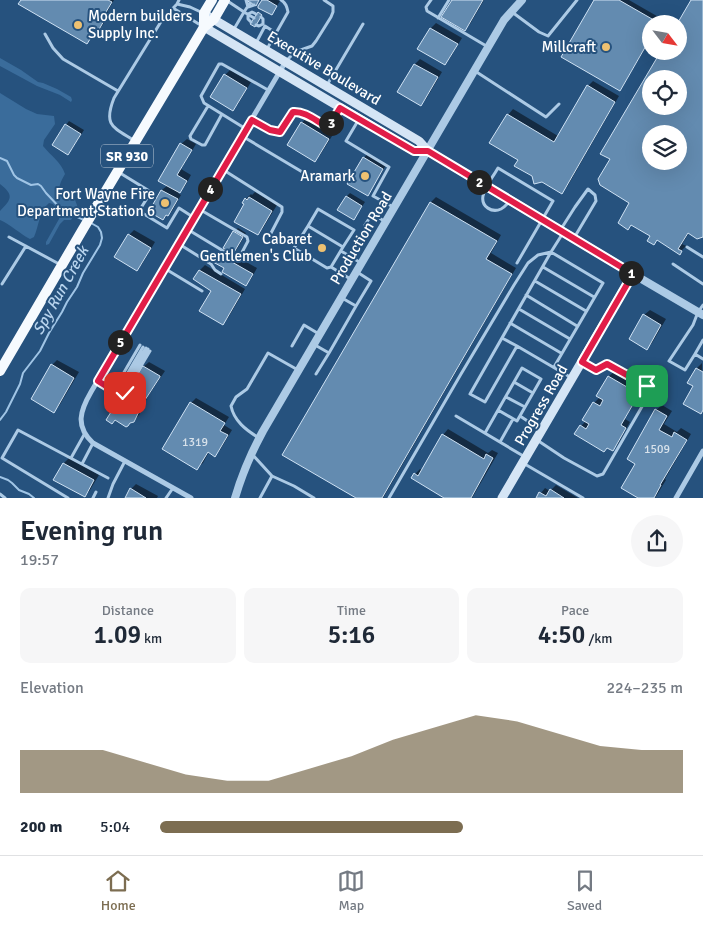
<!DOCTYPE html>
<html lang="en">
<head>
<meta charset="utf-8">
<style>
  body { margin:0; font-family:Signika,sans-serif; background:#f6f6f7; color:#1f2937; height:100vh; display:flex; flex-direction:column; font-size:19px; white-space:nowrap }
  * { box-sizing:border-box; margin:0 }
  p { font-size:16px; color:#747a83 }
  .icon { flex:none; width:28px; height:28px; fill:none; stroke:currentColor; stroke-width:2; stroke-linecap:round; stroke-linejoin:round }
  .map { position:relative; height:498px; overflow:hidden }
  .details { display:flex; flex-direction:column; background:#fff; flex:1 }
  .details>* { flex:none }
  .needle { width:32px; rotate:121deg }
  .buttons { position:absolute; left:642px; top:15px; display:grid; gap:10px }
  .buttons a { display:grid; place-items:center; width:45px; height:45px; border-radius:50%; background:#fff; box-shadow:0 5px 20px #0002; font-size:25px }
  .pin { position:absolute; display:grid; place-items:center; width:42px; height:42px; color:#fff; margin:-21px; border-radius:10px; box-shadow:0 2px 8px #0006 }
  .km { position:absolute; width:25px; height:25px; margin:-12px; border-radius:50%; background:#222; color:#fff; font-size:14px; line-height:25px; text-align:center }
  .round { display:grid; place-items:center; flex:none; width:52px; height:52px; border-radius:26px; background:#f6f6f7 }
  .summary { display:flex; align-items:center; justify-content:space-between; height:85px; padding:0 20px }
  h1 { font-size:28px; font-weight:600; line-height:38px }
  .stats { display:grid; grid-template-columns:repeat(3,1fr); gap:8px; height:85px; padding:5px 20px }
  .stats div { display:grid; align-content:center; border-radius:10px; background:#f6f6f7; text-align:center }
  .stats b { font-size:25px; font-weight:600 }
  .stats small { font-size:14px; font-weight:400 }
  .stats p { font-size:14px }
  .chart { height:140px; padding:10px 20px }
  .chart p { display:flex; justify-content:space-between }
  .chart svg { width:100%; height:90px; margin-top:5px; fill:#7c6d51; opacity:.7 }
  ul { padding:0 20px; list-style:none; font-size:16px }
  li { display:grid; grid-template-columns:80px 60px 1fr; align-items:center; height:38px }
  li i { height:12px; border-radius:6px; background:#7c6d51 }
  .tabs { display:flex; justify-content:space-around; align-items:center; height:70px; border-top:1px solid #e0e1e3; background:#fff; font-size:14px; color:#747a83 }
  .tabs a { display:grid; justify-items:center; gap:2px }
  .tabs .current { color:#7c6d51 }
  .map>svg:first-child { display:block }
  .green { fill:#3a6c9b }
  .shadow { fill:#0007; fill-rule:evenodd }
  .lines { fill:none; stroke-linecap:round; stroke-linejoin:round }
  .stream { stroke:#a0c5e6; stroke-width:2 }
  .building { fill:#638bb0; stroke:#cfe2f4; fill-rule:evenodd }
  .service { stroke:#accae5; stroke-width:3 }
  .minor { stroke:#accae5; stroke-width:5 }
  .tertiary { stroke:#accae5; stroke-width:8 }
  .secondary { stroke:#d5e5f5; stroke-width:9 }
  .trunk { stroke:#f6fafe; stroke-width:10 }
  .route-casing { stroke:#fff; stroke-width:10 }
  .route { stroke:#e11d48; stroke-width:6 }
  .poi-dot { fill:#eec171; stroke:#26527e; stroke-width:2 }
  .labels { text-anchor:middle; stroke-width:4; stroke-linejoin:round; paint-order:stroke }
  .number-label { font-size:12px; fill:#d8e2eb }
  .shield { fill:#26527e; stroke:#becbd8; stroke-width:1 }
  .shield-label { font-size:14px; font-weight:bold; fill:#fff }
  .poi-label { font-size:15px; fill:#fff; stroke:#26527e; text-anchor:end }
  .street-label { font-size:15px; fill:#fff; stroke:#26527e }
  .water-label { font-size:16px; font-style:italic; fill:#b7d3ed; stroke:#26527e }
</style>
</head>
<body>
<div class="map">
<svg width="703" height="498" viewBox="0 0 703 498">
  <rect width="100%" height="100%" fill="#26527e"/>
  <path class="green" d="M0 58 21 70 38 82 43 83 57 89 71 97 72 100 71 102 60 95 37 86 0 66Z
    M0 93 26 109 37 114 54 116 55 124 44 140 43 146C51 156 61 162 65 174 61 181 56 190 62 197H74L78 208 71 220H64L60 224 49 244 46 245V242L59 219 60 214 53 204 49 203C39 211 39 226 34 237L30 239C20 234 10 224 0 220V211C12 199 14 195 0 184Z"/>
  <path class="shadow" d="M22 0H114L107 12 110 13 102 26 97 31H96L92 37 87 43Z
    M264 0H277L280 1 275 9 271 13Z
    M453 0H484L470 24 465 30Z
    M595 0H629L662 19 659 24H651V38L623 86 619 90Z
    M693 0H703V236L689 233 682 244 686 246 680 252 632 224 628 228 631 202 611 159 662 51H679V24ZM651 79H679V106H651ZM651 134H679V161H651Z
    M436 23 462 38 450 58 445 64 419 48 431 28Z
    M420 59 442 72 426 99 421 104 399 91 415 64Z
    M230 70 251 82 238 104 233 110 225 75Z
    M593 81 619 96 567 187 561 192 534 176 520 159 508 115 513 109 558 136 588 86Z
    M307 117 334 133 320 155 315 161 289 145 302 123Z
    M69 121 84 130 72 149 68 153 66 125Z
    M187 139 196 144 181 169 191 175 185 186 178 193 181 195 172 211 163 219 155 207 154 206 162 190 168 185 181 144Z
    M367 154 386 165 371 190 364 158Z
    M255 192 277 205 263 228 258 234 246 204V199L251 194 252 195Z
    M350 193 365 202 357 214 353 218 346 197Z
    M436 197 501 235 491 253 516 268 383 498H358L284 454 431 202Z
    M238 228 246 233 237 249 232 254 257 268 251 279 246 284 226 268 219 254 224 249 234 231Z
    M134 230 155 242 142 264 137 270 129 235Z
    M205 265 245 289 228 318 222 324 213 290 195 279 200 270Z
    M650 310 666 319 652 343 647 348 644 315Z
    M57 360 79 372 59 406 54 411 52 365Z
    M149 362 165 371 148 396 139 415 133 421 112 413 123 401 143 367Z
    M702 363 703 410 700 413 695 386 689 383 697 368Z
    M615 371 643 388 625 419 630 422 618 444 613 449 581 426 586 421 594 403 600 397 598 396 609 376Z
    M196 398 229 417 224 425 232 430 220 450 215 455 209 452 203 463 197 468 191 403Z
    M662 405 672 411 664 424 677 432 681 428 691 434 665 479 666 480 655 498H640L637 464 656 410Z
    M448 429 488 453 492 450 498 453 472 498H447L415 474 420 469 422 470 443 435Z
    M69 458 99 475 90 490 85 496 55 480 64 463Z
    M136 484 158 496 157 498H126L131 489Z
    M556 485 578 498H537L545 488 550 491Z"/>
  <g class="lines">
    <path class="stream" d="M0 158 7 161 14 175 17 178 31 185 38 184 41 186 46 193 62 210 84 220
      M0 420 6 412 20 384 23 373 40 351 49 333 62 312 67 302 77 287 83 273 100 245 102 238 101 232 98 227 91 223
      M0 477 8 480 12 483 19 490 29 494 34 498"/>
  </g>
  <path class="building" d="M21 0H108L112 2 103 17 105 19 97 33 95 31 87 44 18 4Z
    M246 0H259L256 6Z
    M262 0H267L277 6 272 15 258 8V6Z
    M452 0H483L465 31 441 17Z
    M594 0H619L659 23 651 24V37L620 91 561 57Z
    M691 0H703V237L697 239 688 233 678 249 682 251 680 255 657 240 654 245 647 241 650 236 631 225 628 230 618 223 629 203 600 185 598 179 610 159 600 154 661 51H679V24H677ZM651 79H679V106H651ZM651 134H679V161H651Z
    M258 12 262 15 255 27 250 24Z
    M430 28 458 44 445 65 417 49Z
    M414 64 438 77 421 106 397 92Z
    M224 74 247 88 233 111 210 97Z
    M587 85 615 102 562 194 542 182 534 184 532 176 514 166 518 160 489 143 507 114 554 142Z
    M301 122 329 139 315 162 287 145Z
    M65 124 81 134 68 155 52 145Z
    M180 143 192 150 177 175 187 181 180 193 158 181Z
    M363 157 383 169 368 196 347 184Z
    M161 190 178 199 168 216 166 215 163 220 151 213 154 207 152 206Z
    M346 196 362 206 354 220 337 210Z
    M249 197 272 211 258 235 234 222 244 204 242 203 245 198 247 200Z
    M430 202 497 241 486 259 512 274 382 498H356L282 455Z
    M233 231 243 237 233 254 223 248Z
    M128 234 151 248 137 271 114 257Z
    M218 254 253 274 246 286 222 272 224 268 213 262Z
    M199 270 241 294 223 325 199 311 211 291 193 279Z
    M643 314 661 325 647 350 629 339Z
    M51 364 74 378 54 413 31 399Z
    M143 366 160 376V377L143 403 134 422 130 423 128 426 126 427 115 420 112 424 106 420 111 412 115 413 116 410V406L119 405 126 394 127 393V392L134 380H135V379L142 367Z
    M696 368 703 372V410L701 414 683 404 693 386 687 383Z
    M608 376 639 394 621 425 626 428 613 451 607 448 604 452 574 434 580 425 586 429 589 424 582 420 593 402 600 406 603 400 596 396Z
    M190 402 225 423 220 431 228 435 215 457 208 452 197 470 162 449Z
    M655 409 667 416 659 430 672 437 674 432 687 440 660 485H661L654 498H638L621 488 635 464 627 459Z
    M442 434 484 459 486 454 493 458 471 498H444L411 478 414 473 418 476Z
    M63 463 94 480 85 497 53 480Z
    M130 488 146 498H125Z
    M550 489 564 498H536L539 492 546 496Z"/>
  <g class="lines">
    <path class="service" d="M226 0 244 12 234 29
      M246 0 248 7 254 5
      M431 0 426 7 427 11 488 47
      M250 3 244 12 254 18
      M177 4 190 7 203 13
      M173 8 202 26
      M512 12 539 32 548 36 577 0
      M438 18 449 0
      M251 22 248 19V14L252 12 256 14
      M256 25 259 26 263 24V19L261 17
      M45 34 53 48 63 59 118 91
      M256 43 265 26 276 33
      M267 49 288 12C287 7 286 3 281 0
      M286 61 295 52 312 46 316 41 331 17 333 12V6L324 0
      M475 71 546 117 559 104
      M327 85 363 24
      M208 106 190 136 191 139 202 145H205L222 114
      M359 119 346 141 389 167 373 196 395 208
      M252 120 270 130 280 132 293 112C304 111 315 120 324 125L328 126 331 123 340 108
      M246 129 204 103 201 96 219 64H222L268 90
      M242 136 304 173
      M135 141C113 127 103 126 114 98L162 20 177 4 179 0
      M222 169 282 207V212L270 235
      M120 173 151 192 139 211 167 228 179 208 193 217
      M510 201C507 204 505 207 501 209 492 213 481 207 483 196 485 186 493 177 498 168L553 201 517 263
      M365 225 372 214 386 222
      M308 226 343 247 331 267 327 268 294 248Z
      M308 226 318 209 354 230 343 247
      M187 229 235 258H239L248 241 247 237 199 209
      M561 229 575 207 588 189 595 195 596 201 574 238
      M563 233 551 252 470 394 485 402 517 346 570 377
      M9 237 61 265
      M179 244 211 264 215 270 221 274
      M687 247 703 257
      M341 251 361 263
      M673 264 703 284
      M331 267 352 280
      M543 267 594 297
      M164 268 202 291
      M535 281 586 311
      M2 284 26 246
      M526 295 577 326
      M342 298 356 306 371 281 357 272
      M519 309 570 339
      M510 323 561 353
      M502 338 517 346
      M703 340 695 354 703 359
      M315 345 329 353 356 306
      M292 346 304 325 319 334
      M695 354 685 370 669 361 693 325 698 312 703 305
      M316 374 329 353
      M98 381C105 385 113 393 121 389L146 348
      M514 382 533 393
      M112 387 116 386 140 345
      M112 389 119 388 143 347
      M116 391 122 394 125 393 150 351
      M117 392 123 391 148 349
      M506 397 525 407
      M456 416 525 457
      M520 416 541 430
      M485 433 522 368 541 379 517 421 498 410
      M259 438C246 430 234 421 231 406L236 397 247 389 268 353 298 370
      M537 440 564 458 597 476 603 474 651 391 647 386 607 364 596 369 584 363
      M500 442 513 419
      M252 454 272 476 260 498
      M71 458 85 433
      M523 463 583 498
      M82 464 93 443
      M272 476 294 486 314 498
      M0 494 5 498
      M68 498 2 458 18 430 108 478
      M93 498 96 492
      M108 498 113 484 125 461
      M166 498 173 488
      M389 498 461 374 514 285 528 263 538 255 551 252 603 283 554 367"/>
    <path class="minor" d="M191 498 93 443C75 426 80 411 91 392L286 61
      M676 498 703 451"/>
    <path class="tertiary" d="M633 274 703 315
      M235 498C242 474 251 453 263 431L504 20 522 0"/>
    <path class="secondary" d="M208 16 419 141 428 151 633 274 502 498
      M204 27 414 151H428"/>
    <path class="trunk" d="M204 27V13L212 0
      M0 371 83 229 204 27 214 19 225 0"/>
  </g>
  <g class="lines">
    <g class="route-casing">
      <path id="route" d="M125 393 122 394H119L98 381 252 120 270 130 280 132 293 112C304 111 315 120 324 125L328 126 331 123 340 108 414 151H428L633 274 582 362 596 370 607 364 647 386"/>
    </g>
    <use href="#route" class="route"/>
  </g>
  <g class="poi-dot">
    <circle cx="78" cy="25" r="5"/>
    <circle cx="606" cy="47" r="5"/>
    <circle cx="365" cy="176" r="5"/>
    <circle cx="165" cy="203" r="5"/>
    <circle cx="322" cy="248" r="5"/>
  </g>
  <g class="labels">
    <g class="number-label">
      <text x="195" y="446">1319</text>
      <text x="657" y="453">1509</text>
    </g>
    <rect class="shield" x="101" y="144.5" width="52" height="23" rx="4"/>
    <g class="shield-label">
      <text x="127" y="161">SR 930</text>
    </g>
    <g class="poi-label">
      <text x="88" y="21" text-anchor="start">Modern builders<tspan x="88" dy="17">Supply Inc.</tspan></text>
      <text x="596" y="52">Millcraft</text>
      <text x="355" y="181">Aramark</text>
      <text x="155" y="199">Fort Wayne Fire<tspan x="155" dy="17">Department Station 6</tspan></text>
      <text x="312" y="244">Cabaret<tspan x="312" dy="17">Gentlemen's Club</tspan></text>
    </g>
    <g class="street-label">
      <text transform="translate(324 68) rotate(31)" y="5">Executive Boulevard</text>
      <text transform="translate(361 238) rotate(-59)" y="5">Production Road</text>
      <text transform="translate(541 405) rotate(-60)" y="5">Progress Road</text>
    </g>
    <g class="water-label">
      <text transform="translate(60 290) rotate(-61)" y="6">Spy Run Creek</text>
    </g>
  </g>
</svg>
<div class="buttons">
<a><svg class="needle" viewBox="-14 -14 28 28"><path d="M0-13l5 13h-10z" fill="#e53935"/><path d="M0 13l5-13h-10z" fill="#747a83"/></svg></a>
<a><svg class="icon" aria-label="locate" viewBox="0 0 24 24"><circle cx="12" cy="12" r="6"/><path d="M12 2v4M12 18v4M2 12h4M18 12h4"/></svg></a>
<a><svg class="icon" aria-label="layers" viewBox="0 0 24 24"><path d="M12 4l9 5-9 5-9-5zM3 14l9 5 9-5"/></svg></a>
</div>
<div class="pin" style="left:647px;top:386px;background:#1e9e55"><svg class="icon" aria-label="arrive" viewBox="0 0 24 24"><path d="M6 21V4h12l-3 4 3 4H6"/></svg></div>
<div class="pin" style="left:125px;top:393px;background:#d93025"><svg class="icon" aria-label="check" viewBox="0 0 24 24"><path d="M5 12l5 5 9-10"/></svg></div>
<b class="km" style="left:631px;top:273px">1</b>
<b class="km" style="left:479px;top:182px">2</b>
<b class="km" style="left:331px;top:123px">3</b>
<b class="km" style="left:210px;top:189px">4</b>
<b class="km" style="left:120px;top:342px">5</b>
</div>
<section class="details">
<div class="summary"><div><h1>Evening run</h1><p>19:57</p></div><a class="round"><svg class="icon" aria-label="share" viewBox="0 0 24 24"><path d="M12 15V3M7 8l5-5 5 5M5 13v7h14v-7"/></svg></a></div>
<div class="stats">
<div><p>Distance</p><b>1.09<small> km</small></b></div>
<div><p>Time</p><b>5:16</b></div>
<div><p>Pace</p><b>4:50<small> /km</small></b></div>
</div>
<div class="chart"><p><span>Elevation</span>224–235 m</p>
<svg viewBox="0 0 160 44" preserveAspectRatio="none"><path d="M0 44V23L10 23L20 23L30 29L40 35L50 38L60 38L70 32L80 26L90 18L100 12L110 6L120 9L130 15L140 21L150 23L160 23V44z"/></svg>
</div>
<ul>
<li><b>200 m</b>5:04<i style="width:58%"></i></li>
</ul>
</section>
<nav class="tabs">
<a class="current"><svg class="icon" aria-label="home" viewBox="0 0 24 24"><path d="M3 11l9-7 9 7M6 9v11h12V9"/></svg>Home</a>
<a><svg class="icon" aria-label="map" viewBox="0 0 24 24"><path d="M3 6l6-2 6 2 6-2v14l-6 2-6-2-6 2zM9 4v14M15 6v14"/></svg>Map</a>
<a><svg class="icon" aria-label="saved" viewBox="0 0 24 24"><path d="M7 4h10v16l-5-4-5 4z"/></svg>Saved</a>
</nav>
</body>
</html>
